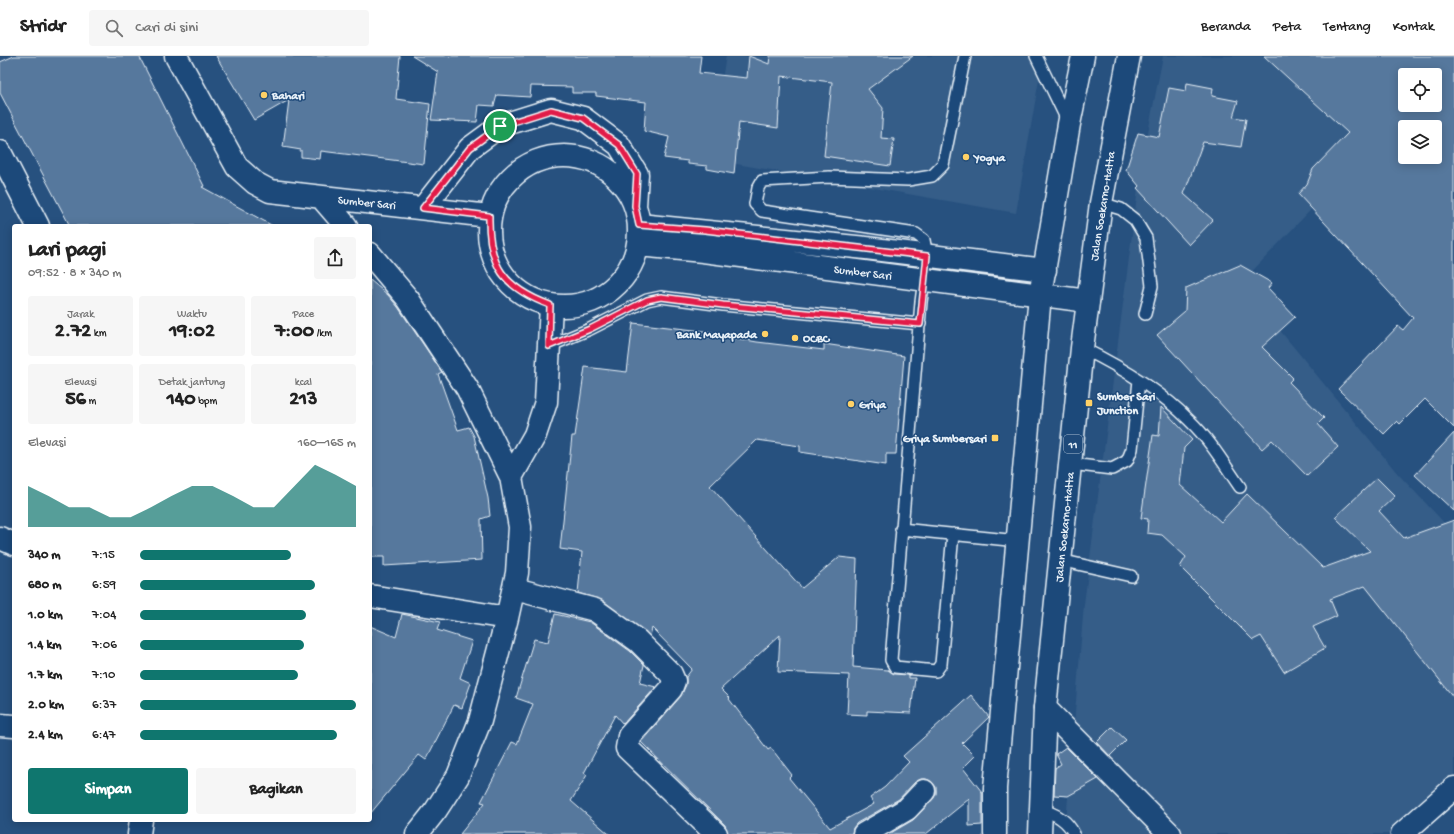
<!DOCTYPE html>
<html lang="id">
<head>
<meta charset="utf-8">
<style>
  body { margin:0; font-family:"Gochi Hand",sans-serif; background:#f6f6f6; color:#222; height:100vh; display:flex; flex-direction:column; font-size:15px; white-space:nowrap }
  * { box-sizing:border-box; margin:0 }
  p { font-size:13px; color:#767676 }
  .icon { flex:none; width:22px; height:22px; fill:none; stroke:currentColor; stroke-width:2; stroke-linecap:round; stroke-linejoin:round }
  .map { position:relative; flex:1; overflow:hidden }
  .details { position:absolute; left:12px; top:168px; width:360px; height:598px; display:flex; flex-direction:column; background:#fff; border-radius:4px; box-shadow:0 2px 10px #0003 }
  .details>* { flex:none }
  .controls { position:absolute; left:1398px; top:12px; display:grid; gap:8px }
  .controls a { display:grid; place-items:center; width:44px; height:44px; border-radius:4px; background:#fff; box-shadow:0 2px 10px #0003; font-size:20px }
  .pin { position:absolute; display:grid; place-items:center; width:34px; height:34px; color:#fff; margin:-17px; border:2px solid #fff; border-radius:50%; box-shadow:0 1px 4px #0007 }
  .round { display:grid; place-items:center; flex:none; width:42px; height:42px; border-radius:4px; background:#f6f6f6 }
  .overview { display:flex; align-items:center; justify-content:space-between; height:68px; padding:0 16px }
  h1 { font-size:22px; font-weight:800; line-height:30px }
  .figures { display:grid; grid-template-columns:repeat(3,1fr); gap:6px; height:68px; padding:4px 16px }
  .figures div { display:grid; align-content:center; border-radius:4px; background:#f6f6f6; text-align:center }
  .figures b { font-size:20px; font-weight:800 }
  .figures small { font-size:11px; font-weight:400 }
  .figures p { font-size:11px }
  .chart { height:112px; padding:8px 16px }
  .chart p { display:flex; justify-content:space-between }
  .chart svg { width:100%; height:72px; margin-top:4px; fill:#0f766e; opacity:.7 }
  .button { display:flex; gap:8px; margin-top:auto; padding:8px 16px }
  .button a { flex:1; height:46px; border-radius:4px; background:#0f766e; color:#fff; font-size:16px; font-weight:800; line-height:46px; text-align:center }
  .button a+a { background:#f6f6f6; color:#222 }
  ul { padding:0 16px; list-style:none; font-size:13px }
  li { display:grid; grid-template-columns:64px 48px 1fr; align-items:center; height:30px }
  li i { height:10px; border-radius:5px; background:#0f766e }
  header { display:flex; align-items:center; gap:24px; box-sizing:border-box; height:56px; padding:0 20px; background:#fff; border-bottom:1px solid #e0e0e0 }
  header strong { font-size:19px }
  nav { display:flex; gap:22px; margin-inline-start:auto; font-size:14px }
  .search { width:280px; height:36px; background:#f6f6f6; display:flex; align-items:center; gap:10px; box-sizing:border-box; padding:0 14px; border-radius:4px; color:#767676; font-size:15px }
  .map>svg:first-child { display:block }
  .built { fill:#355d88 }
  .building { fill:#57789d; stroke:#e8f1f8; fill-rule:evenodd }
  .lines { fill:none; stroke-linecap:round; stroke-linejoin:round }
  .service-casing { stroke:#e8f1f8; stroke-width:14 }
  .minor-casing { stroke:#e8f1f8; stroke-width:25 }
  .trunk-casing { stroke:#e8f1f8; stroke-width:25 }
  .service { stroke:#1f4a7a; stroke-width:11 }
  .minor { stroke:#1f4a7a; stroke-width:22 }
  .trunk { stroke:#1f4a7a; stroke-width:22 }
  .route-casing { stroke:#fff; stroke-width:8 }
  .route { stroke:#e11d48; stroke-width:5 }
  .poi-dot { fill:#ffd166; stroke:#1f4a7a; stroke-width:1.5 }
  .labels { text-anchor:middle; stroke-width:3; stroke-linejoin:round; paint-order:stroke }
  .shield { fill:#1f4a7a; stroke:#acbfd2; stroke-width:1 }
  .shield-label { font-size:11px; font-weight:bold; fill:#e8f1f8 }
  .poi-label { font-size:12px; font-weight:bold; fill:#e8f1f8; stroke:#1f4a7a; text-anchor:start }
  .street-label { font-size:12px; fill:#e8f1f8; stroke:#1f4a7a }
</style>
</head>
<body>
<header>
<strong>Stridr</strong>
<div class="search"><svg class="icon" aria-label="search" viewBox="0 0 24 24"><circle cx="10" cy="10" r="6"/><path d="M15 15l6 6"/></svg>Cari di sini</div>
<nav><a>Beranda</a><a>Peta</a><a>Tentang</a><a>Kontak</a></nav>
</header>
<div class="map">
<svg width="1454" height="778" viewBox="0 0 1454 778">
  <rect width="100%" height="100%" fill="#27517f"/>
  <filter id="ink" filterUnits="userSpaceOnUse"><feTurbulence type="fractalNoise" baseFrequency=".025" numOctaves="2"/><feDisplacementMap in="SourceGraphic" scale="8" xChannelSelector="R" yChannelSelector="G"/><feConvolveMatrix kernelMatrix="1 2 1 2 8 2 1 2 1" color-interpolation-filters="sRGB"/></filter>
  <g filter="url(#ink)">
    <path class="built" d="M726 0H1043L1016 157 708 103Z
      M1163 0H1454L1435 19H1405V49H1411L1241 227 1398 418 1454 477V731L1403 778H1065L1084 548 1140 117Z"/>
    <path class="building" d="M14 0H139L204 130 202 131 273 170H70L0 37V6Z
      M216 0H400L396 43 430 48 424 108 321 95 320 103 301 101V94L283 91 289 44 254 64Z
      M412 0H701L699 17 747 22 749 0 769 8 770 0H913L868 33 883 52 881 82 894 83 890 110 824 100 832 26 781 20 778 72 739 66 734 118 707 113V110L688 108V105L664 102 669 81 644 75 646 46 596 40V37H572V31L531 30 530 41 497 39 494 50 479 49 477 66 431 64 438 16Z
      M1264 0H1454V372L1425 343 1400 368 1397 365 1384 378 1338 333 1398 270 1403 274 1413 262 1298 138 1307 128 1313 113 1348 77ZM1405 19H1435V49H1405ZM1405 71H1435V101H1405Z
      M1187 27 1213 32 1212 40 1238 45 1233 61 1246 63 1241 91 1203 86 1184 138 1213 164 1189 189 1137 132 1139 130 1126 114 1138 77 1159 81 1169 32 1186 35Z
      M1240 209 1272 227 1268 232 1295 261 1262 291 1293 322 1289 326 1324 362 1318 368 1338 391 1307 420 1272 384 1262 393 1157 279 1185 255 1186 232Z
      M370 224 388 239 398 251 442 316 438 318 458 374 469 371 474 380 488 442 490 460 481 463 482 504 384 510V501H370Z
      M633 267 712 276V278L757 286 824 294V288L904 300 896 398H886V409L800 396V390L757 384 710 430 802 532 839 501 857 503 853 611 888 614 894 618 909 619V622H915L911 657 867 655V659L847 658 849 619 778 616 780 579 721 633 730 642 729 643 768 694 771 692 792 719 789 722 830 772 874 748 870 742 885 731 909 706 903 700 971 639 989 661 962 687 975 700 963 712 982 736V769L969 770V743L926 778H889L913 764 933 743 936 738V731L932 726 926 723H921L915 726 899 743 857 767 853 772 852 778H728L725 769 641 686 680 641 686 629V621L692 613 652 572 650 580 602 544 578 537 582 496 560 493 572 380H575L585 311 627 316Z
      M1161 351 1192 384 1184 392 1180 429 1221 466 1247 438 1323 512 1370 495 1335 461 1377 422 1395 440 1379 455 1404 482 1454 464V642L1365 530 1330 543 1337 560 1313 571 1325 592 1284 616 1261 580 1253 584 1180 511 1186 501 1162 479 1147 477 1148 463 1141 462 1153 379 1159 380Z
      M1454 377V455L1415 419Z
      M402 558 440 566 437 574 472 585 460 622 471 627 462 652 454 649 426 704 419 699 370 758V570L396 581Z
      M555 558 590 566 630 595 644 609 640 627 656 631 623 668 615 659 584 717 587 719 571 745 609 778H460L485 747 481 746 512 686 517 688 533 648 516 642 534 583 548 586Z
      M1112 671 1126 684 1110 700 1097 686Z
      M1066 691 1098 723 1068 740 1054 739 1055 712 1061 708 1056 698Z"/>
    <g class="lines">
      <g class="service-casing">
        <path id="service" d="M1036 0 1067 64
          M1101 147 1121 153 1135 164 1146 182 1152 230 1145 258
          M549 290 590 273 647 244 661 241 723 249 920 268
          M1082 292C1121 311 1160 334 1190 365 1210 384 1224 408 1240 431
          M1071 408 1112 413 1127 405 1132 393 1139 324
          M901 473 1018 485
          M953 478 941 608 936 615 895 611 891 604 921 246 927 200 924 184 916 178 762 155 755 148 758 132 762 125 829 121 908 124 932 120 943 109 965 0
          M1060 504 1131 520
          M1041 754C1055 757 1067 764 1074 778"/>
      </g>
      <g class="minor-casing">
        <path id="minor" d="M176 0 237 111 255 127 270 135 489 160
          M0 96 38 170
          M489 175a75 75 0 1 1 150 0a75 75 0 1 1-150 0Z
          M321 141 346 170
          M423 152 470 92 500 70 551 54 583 62 619 89 637 118 635 150
          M639 169 866 192 1045 214
          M638 189 703 195 1088 245
          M370 198 408 243 467 332 511 421
          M0 482 14 488
          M515 533 595 554 638 585 671 618 674 625 671 633 629 680 627 692 716 778
          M370 540 507 562
          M1045 652 1170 778
          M0 669 14 670
          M139 778 141 764
          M417 778 436 754 458 720 480 665 507 562 517 517 520 471 511 421 535 379 546 346 551 249
          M864 778 907 753 924 735
          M1402 778 1454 732"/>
      </g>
      <g class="trunk-casing">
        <path id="trunk" d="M995 778V732L1040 239 1069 68 1083 0
          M1040 778 1045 652 1082 292 1101 147 1129 0"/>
      </g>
      <use href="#service" class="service"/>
      <use href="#minor" class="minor"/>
      <use href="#trunk" class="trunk"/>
    </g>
  </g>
  <g class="lines" filter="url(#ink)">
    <g class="route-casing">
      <path id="route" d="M551 54 583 62 619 89 637 118 635 150 639 169 705 174 927 200 920 268 723 249 661 241 647 244 590 273 549 290 550 249C504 232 488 210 489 160L423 152 470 92 500 70Z"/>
    </g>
    <use href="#route" class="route"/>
  </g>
  <g class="poi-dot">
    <circle cx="264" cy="39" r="4"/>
    <circle cx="966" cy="101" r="4"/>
    <circle cx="765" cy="278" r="4"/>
    <circle cx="795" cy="282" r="4"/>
    <rect x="1085" y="343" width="8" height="8" rx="2"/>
    <circle cx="851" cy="348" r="4"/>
    <rect x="991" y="378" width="8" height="8" rx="2"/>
  </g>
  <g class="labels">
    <rect class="shield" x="1064" y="379" width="18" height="18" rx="3"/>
    <g class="shield-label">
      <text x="1073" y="392">11</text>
    </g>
    <g class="poi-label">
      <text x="272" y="43">Bahari</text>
      <text x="974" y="105">Yogya</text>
      <text x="757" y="282" text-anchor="end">Bank Mayapada</text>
      <text x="803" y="286">OCBC</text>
      <text x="1097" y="344">Sumber Sari<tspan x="1097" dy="14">Junction</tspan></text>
      <text x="859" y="352">Griya</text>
      <text x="987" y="386" text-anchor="end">Griya Sumbersari</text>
    </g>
    <g class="street-label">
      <text transform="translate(367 146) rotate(6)" y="4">Sumber Sari</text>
      <text transform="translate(1102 150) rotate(-81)" y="4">Jalan Soekarno-Hatta</text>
      <text transform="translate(863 216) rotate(7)" y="4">Sumber Sari</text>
      <text transform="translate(1064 471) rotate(-84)" y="4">Jalan Soekarno-Hatta</text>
    </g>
  </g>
</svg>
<div class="controls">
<a><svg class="icon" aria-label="locate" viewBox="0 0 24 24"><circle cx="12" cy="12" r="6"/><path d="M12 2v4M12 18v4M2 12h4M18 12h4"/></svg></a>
<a><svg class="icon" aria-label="layers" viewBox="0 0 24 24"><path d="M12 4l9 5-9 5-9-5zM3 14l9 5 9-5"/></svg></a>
</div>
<div class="pin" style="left:500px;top:70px;background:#1e9e55"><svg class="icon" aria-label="arrive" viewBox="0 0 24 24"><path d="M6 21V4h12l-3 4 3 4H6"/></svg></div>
<section class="details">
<div class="overview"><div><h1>Lari pagi</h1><p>09:52 · 8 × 340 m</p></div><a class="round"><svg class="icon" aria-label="share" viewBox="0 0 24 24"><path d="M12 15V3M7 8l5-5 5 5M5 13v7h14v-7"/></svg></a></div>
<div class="figures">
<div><p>Jarak</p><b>2.72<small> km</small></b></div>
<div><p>Waktu</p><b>19:02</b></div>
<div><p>Pace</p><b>7:00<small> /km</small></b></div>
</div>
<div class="figures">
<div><p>Elevasi</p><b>56<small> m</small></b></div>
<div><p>Detak jantung</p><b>140<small> bpm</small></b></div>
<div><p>kcal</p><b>213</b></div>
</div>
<div class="chart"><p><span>Elevasi</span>160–165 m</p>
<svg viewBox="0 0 160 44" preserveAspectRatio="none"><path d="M0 44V19L10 25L20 32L30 32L40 38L50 38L60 32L70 25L80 19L90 19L100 25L110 32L120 32L130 19L140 6L150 12L160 19V44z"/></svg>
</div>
<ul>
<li><b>340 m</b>7:15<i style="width:70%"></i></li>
<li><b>680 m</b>6:59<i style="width:81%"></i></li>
<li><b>1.0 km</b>7:04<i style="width:77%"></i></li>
<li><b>1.4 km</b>7:06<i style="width:76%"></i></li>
<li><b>1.7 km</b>7:10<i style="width:73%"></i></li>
<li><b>2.0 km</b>6:37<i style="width:100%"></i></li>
<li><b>2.4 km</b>6:47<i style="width:91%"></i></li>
</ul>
<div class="button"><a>Simpan</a><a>Bagikan</a></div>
</section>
</div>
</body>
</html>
